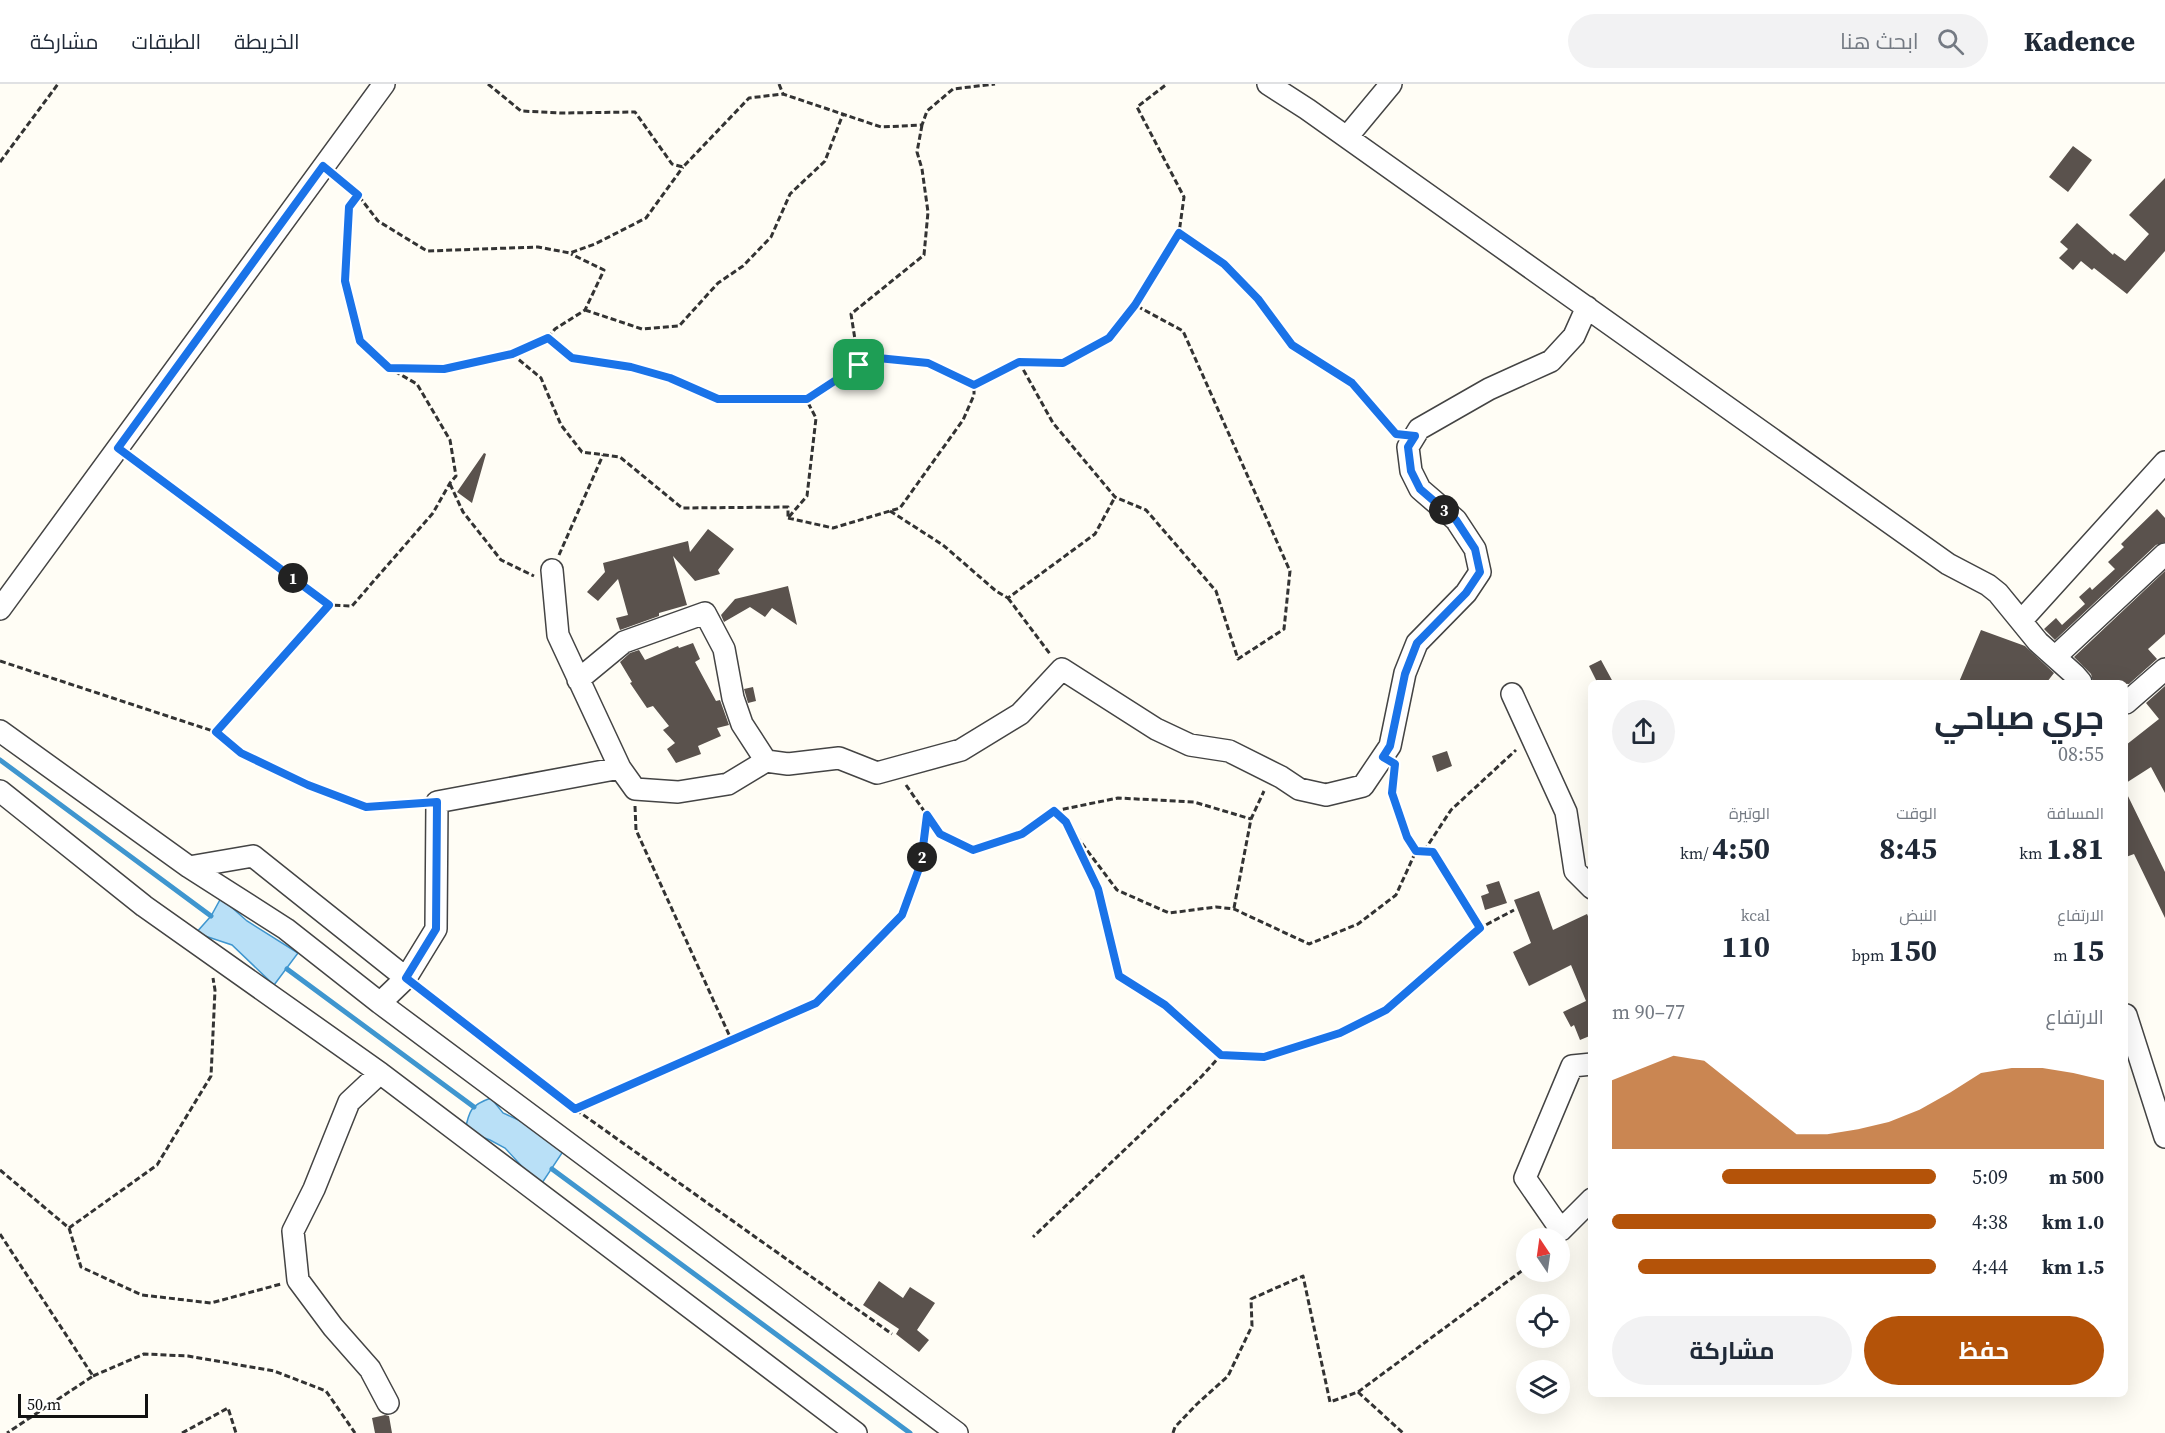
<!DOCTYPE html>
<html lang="ar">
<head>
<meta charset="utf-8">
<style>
  body { margin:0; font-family:"Source Serif 4",Cairo,serif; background:#f2f2f3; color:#1f2937; direction:rtl; height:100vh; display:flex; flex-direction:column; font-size:22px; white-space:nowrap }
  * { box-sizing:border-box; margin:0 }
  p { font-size:20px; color:#747a83 }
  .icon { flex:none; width:33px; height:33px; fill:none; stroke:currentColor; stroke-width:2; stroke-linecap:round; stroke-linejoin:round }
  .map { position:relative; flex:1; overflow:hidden; direction:ltr }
  .sheet { position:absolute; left:1588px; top:596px; width:540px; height:717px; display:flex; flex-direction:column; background:#fff; border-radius:9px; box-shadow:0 6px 24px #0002; direction:rtl }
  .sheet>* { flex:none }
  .needle { width:39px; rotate:347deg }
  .buttons { position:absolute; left:1516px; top:1144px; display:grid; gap:12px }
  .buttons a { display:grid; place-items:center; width:54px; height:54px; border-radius:50%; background:#fff; box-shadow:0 6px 24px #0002; font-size:30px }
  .scale { position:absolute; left:18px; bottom:15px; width:130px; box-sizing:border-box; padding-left:6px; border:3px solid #111; border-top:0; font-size:16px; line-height:21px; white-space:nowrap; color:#111; -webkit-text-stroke:4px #fff; paint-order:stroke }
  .pin { position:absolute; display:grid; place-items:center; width:51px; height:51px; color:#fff; margin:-26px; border-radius:12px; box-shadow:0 3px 9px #0006 }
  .km { position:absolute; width:30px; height:30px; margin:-15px; border-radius:50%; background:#222; color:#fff; font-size:16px; line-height:30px; text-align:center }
  .round { display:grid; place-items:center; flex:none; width:63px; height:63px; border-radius:32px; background:#f2f2f3 }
  .summary { display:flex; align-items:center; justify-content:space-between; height:102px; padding:0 24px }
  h1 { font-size:33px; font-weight:700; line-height:45px }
  .metrics { display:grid; grid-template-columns:repeat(3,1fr); gap:9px; height:102px; padding:6px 24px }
  .metrics div { display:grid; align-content:center }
  .metrics b { font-size:30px; font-weight:700 }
  .metrics small { font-size:16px; font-weight:400 }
  .metrics p { font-size:16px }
  .chart { height:168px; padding:12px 24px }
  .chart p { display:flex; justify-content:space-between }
  .chart svg { width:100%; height:108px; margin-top:6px; fill:#b45309; opacity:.7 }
  .button { display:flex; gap:12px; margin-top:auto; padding:12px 24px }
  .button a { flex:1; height:69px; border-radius:36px; background:#b45309; color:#fff; font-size:24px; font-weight:700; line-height:69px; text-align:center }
  .button a+a { background:#f2f2f3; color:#1f2937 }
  ul { padding:0 24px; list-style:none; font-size:20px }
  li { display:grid; grid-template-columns:96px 72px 1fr; align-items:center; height:45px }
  li i { height:15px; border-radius:8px; background:#b45309 }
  header { display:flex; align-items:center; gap:36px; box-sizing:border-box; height:84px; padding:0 30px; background:#fff; border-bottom:2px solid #e0e1e3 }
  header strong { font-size:28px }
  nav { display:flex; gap:33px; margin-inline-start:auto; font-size:21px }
  .search { width:420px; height:54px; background:#f2f2f3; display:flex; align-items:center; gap:15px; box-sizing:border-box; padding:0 21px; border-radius:33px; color:#747a83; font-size:22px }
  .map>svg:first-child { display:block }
  .water { fill:#b9e0f7; stroke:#3f96cf; stroke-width:1.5 }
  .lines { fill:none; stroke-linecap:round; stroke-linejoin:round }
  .stream { stroke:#3f96cf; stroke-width:5 }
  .building { fill:#5a524d }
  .street-casing { stroke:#444; stroke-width:24 }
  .path { stroke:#333; stroke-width:3; stroke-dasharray:6 3; stroke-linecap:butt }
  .street { stroke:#fff; stroke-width:21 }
  .route-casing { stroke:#fff; stroke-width:12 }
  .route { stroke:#1a73e8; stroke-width:8 }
</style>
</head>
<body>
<header>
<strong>Kadence</strong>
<div class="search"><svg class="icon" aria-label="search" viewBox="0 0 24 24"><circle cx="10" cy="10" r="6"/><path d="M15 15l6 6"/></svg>ابحث هنا</div>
<nav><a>الخريطة</a><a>الطبقات</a><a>مشاركة</a></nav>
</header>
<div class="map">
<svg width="2165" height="1349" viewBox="0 0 2165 1349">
  <rect width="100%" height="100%" fill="#fffdf5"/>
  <path class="water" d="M221 814 247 837 298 869 274 901 232 861 196 849 211 832Z
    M491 1014 503 1029 536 1044 564 1066 540 1102 505 1064 490 1056 465 1047C469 1026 471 1021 491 1014Z"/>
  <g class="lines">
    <path class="stream" d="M0 676 211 832
      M287 885 474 1023
      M552 1085 910 1349"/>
  </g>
  <path class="building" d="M2073 62 2092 76 2068 108 2049 93Z
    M2165 94V167L2127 210 2094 184 2092 186 2081 177 2073 186 2059 174 2068 165 2060 158 2077 139 2113 171 2114 169 2125 177 2149 150 2129 131Z
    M484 369 486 370 472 419 457 408Z
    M2157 425 2165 434V458L2156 461 2055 556 2044 545 2056 534 2062 541 2085 520 2079 513 2090 503 2092 506 2115 485 2108 478 2124 463 2121 460Z
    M708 445 734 465 718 486 720 490 695 497 673 472 687 521 659 529V532L620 546 616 534 628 531 618 495 598 517 587 508 605 488 603 479 688 457 690 468Z
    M2165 487V550L2148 565 2157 575 2129 600 2093 598 2091 590 2074 573Z
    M788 502 797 541 772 524 765 533 750 523 724 538 721 531 735 515Z
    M1981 546 2025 562 2054 589 2047 598H1959Z
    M693 559 700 575 695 578 716 617 720 616 729 641 717 644 721 652 698 662 701 670 676 679 667 665 675 659 663 646 669 642 653 622 647 624 630 599 632 598 620 578 630 569 639 566 645 576 678 562 679 564Z
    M1601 576 1613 598H1597L1589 582Z
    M2165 602V709L2151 683 2126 699V661L2159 635 2146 619Z
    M753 603 756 617 748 619 744 605Z
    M1447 667 1452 682 1437 688 1432 672Z
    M2126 708 2165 788V834L2134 770 2126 773Z
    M1499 797 1507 819 1485 826 1481 812 1489 809 1486 801Z
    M1539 807 1553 846 1587 830 1592 841V951L1580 956 1574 941 1571 943 1563 928 1586 917 1571 881 1529 902 1513 868 1531 859 1514 816Z
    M879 1197 903 1214 910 1203 935 1219 917 1246 929 1256 919 1268 896 1250 899 1245 863 1221Z
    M385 1331 389 1332 392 1349H375L372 1334Z"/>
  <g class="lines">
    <g class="street-casing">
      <path id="street" d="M1268 0 1307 25 1948 480 1988 501 1998 509 2038 558 2075 591 2081 598
        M1347 53 1391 0
        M552 486 558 551 620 684
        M0 525 384 0
        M2021 537 2165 378
        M2055 573 2165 470
        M578 596 624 558 705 529 724 565 733 614 742 640 766 677
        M1512 610 1566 728 1575 787 1592 804
        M2126 619 2165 585
        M0 647 189 783 286 845 380 919 957 1349
        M0 707 144 822 380 989 856 1349
        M189 783 253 772 406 894
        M380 919 406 894 436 845 437 718 620 684 635 705 678 708 728 700 766 677 788 680 839 674 877 689 961 666 1020 630 1062 585 1156 645 1190 661 1229 667 1281 693 1299 705 1326 711 1363 702 1390 662 1405 589 1417 559 1466 509 1480 488 1475 465 1456 436 1420 405 1411 387 1408 363 1419 345 1489 305 1551 277 1574 252 1587 223
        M2126 931 2165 1053
        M1592 980 1572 982 1525 1094 1561 1146 1592 1115
        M380 989 349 1018 314 1105 293 1147 298 1196 333 1243 370 1285 388 1319"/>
    </g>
    <path class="path" d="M488 0 521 27 561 29 635 28 672 80 683 83 749 14 783 10
      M779 0 783 10 881 43 922 41 927 27 953 5 995 0
      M922 41 917 68 922 85 928 128 924 171 851 230 859 281 878 274 928 279 974 301
      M0 78 58 0
      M338 95 358 111 378 137 427 167 538 163 570 169 595 160 646 134 683 83
      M1179 149 1224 181 1258 215 1292 261 1352 299 1395 349
      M585 226 642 245 679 242 718 199 743 182 771 153 790 110 825 77 843 30
      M512 270 541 294 561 341 582 368 620 373 682 424 788 423V434L807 412 816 334 806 315H718L670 294 631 283 572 274 548 254
      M1019 278 1053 339 1115 413 1146 426 1216 507 1238 575 1284 545 1290 487 1183 247 1135 221
      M391 284 444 285 512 270 548 254 555 245 585 226 604 186 571 170
      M806 315 859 281
      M131 374 329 521 352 522 433 429 450 399 456 392 450 356 417 300 389 284 360 257 345 197 349 123 358 111
      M450 400 463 428 501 476 534 492
      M890 427 943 461 996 507 1008 514 1095 450 1115 413
      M788 434 833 444 900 424 963 336 974 311V301L1019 278 1063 279 1109 254 1135 221 1179 149 1184 113 1137 23 1167 0
      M559 471 603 371
      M1008 514 1050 570
      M0 577 216 648 329 521
      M216 648 241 669 308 701 366 723 420 719
      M1394 691C1392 718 1402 745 1416 767H1433L1480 844
      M906 701 940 750 973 766 1021 750 1054 727 1066 738 1098 805 1119 892 1165 921 1221 971 1202 992 1033 1153
      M635 722 636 746 731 955
      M1054 727 1118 714 1194 718 1251 735
      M1071 745 1117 806 1169 829 1216 823 1234 825 1309 860 1358 840 1396 811 1416 767
      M1424 767 1451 726 1516 666
      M1234 824 1251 735 1264 707
      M419 905 575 1025 892 1250
      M1221 971 1264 973 1340 949 1386 926 1461 859 1480 844 1514 826
      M575 1025 816 919 901 831 921 779 927 731
      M0 1086 69 1144 157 1081 211 992 215 906 213 894
      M69 1144 81 1183 142 1211 211 1219 281 1200
      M0 1150 93 1292 7 1349
      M93 1292 144 1270 188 1272 274 1287 326 1307 355 1349
      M1358 1308 1403 1349
      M182 1349 228 1324 236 1349
      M1173 1349 1175 1343 1197 1320 1228 1292 1252 1242 1251 1215 1303 1192 1330 1318 1358 1308 1527 1183"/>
    <use href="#street" class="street"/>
  </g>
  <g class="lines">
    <g class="route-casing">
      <path id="route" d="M323 82 358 111 349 123 345 197 360 257 389 284 444 285 512 270 548 254 572 274 631 283 670 294 718 315H807L859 281 878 274 928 279 974 301 1019 278 1063 279 1109 254 1135 221 1179 149 1224 180 1258 215 1292 261 1352 299 1396 350 1415 352 1408 363 1411 387 1420 405 1456 436 1475 465 1480 488 1466 509 1417 559 1405 590 1390 662 1383 673 1395 680 1392 709 1407 753 1416 767 1433 768 1480 844 1386 926 1340 949 1264 973 1221 971 1165 921 1119 892 1098 805 1066 738 1054 727 1022 750 973 766 940 750 927 731 921 779 902 831 816 919 575 1025 406 894 436 845 437 718 366 723 308 701 241 669 216 648 329 521 118 364Z"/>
    </g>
    <use href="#route" class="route"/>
  </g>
</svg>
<div class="buttons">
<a><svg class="needle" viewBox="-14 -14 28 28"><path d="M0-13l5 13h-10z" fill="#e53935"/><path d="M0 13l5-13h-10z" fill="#747a83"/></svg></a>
<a><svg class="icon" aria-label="locate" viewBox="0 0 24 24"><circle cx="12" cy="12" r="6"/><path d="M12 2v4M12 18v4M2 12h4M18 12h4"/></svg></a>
<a><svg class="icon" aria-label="layers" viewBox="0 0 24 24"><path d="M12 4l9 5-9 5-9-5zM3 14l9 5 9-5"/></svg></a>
</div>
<div class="scale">50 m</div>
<div class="pin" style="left:859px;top:281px;background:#1e9e55"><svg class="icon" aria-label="arrive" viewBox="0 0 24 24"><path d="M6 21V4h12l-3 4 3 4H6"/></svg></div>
<b class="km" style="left:293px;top:494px">1</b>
<b class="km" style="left:922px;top:773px">2</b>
<b class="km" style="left:1444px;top:426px">3</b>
<section class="sheet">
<div class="summary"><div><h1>جري صباحي</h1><p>08:55</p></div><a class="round"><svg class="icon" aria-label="share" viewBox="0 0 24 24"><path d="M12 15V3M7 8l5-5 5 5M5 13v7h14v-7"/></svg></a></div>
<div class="metrics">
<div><p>المسافة</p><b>1.81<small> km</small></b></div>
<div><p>الوقت</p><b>8:45</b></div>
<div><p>الوتيرة</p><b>4:50<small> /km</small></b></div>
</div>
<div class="metrics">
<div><p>الارتفاع</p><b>15<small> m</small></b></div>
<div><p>النبض</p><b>150<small> bpm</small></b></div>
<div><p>kcal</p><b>110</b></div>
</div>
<div class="chart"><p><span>الارتفاع</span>77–90 m</p>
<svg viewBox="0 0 160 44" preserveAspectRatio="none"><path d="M0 44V16L10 11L20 6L30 8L40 18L50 28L60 38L70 38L80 36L90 33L100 28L110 21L120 13L130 11L140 11L150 13L160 16V44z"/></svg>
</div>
<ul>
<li><b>500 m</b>5:09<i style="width:66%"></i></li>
<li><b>1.0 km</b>4:38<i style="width:100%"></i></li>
<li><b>1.5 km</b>4:44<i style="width:92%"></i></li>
</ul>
<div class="button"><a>حفظ</a><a>مشاركة</a></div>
</section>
</div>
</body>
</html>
